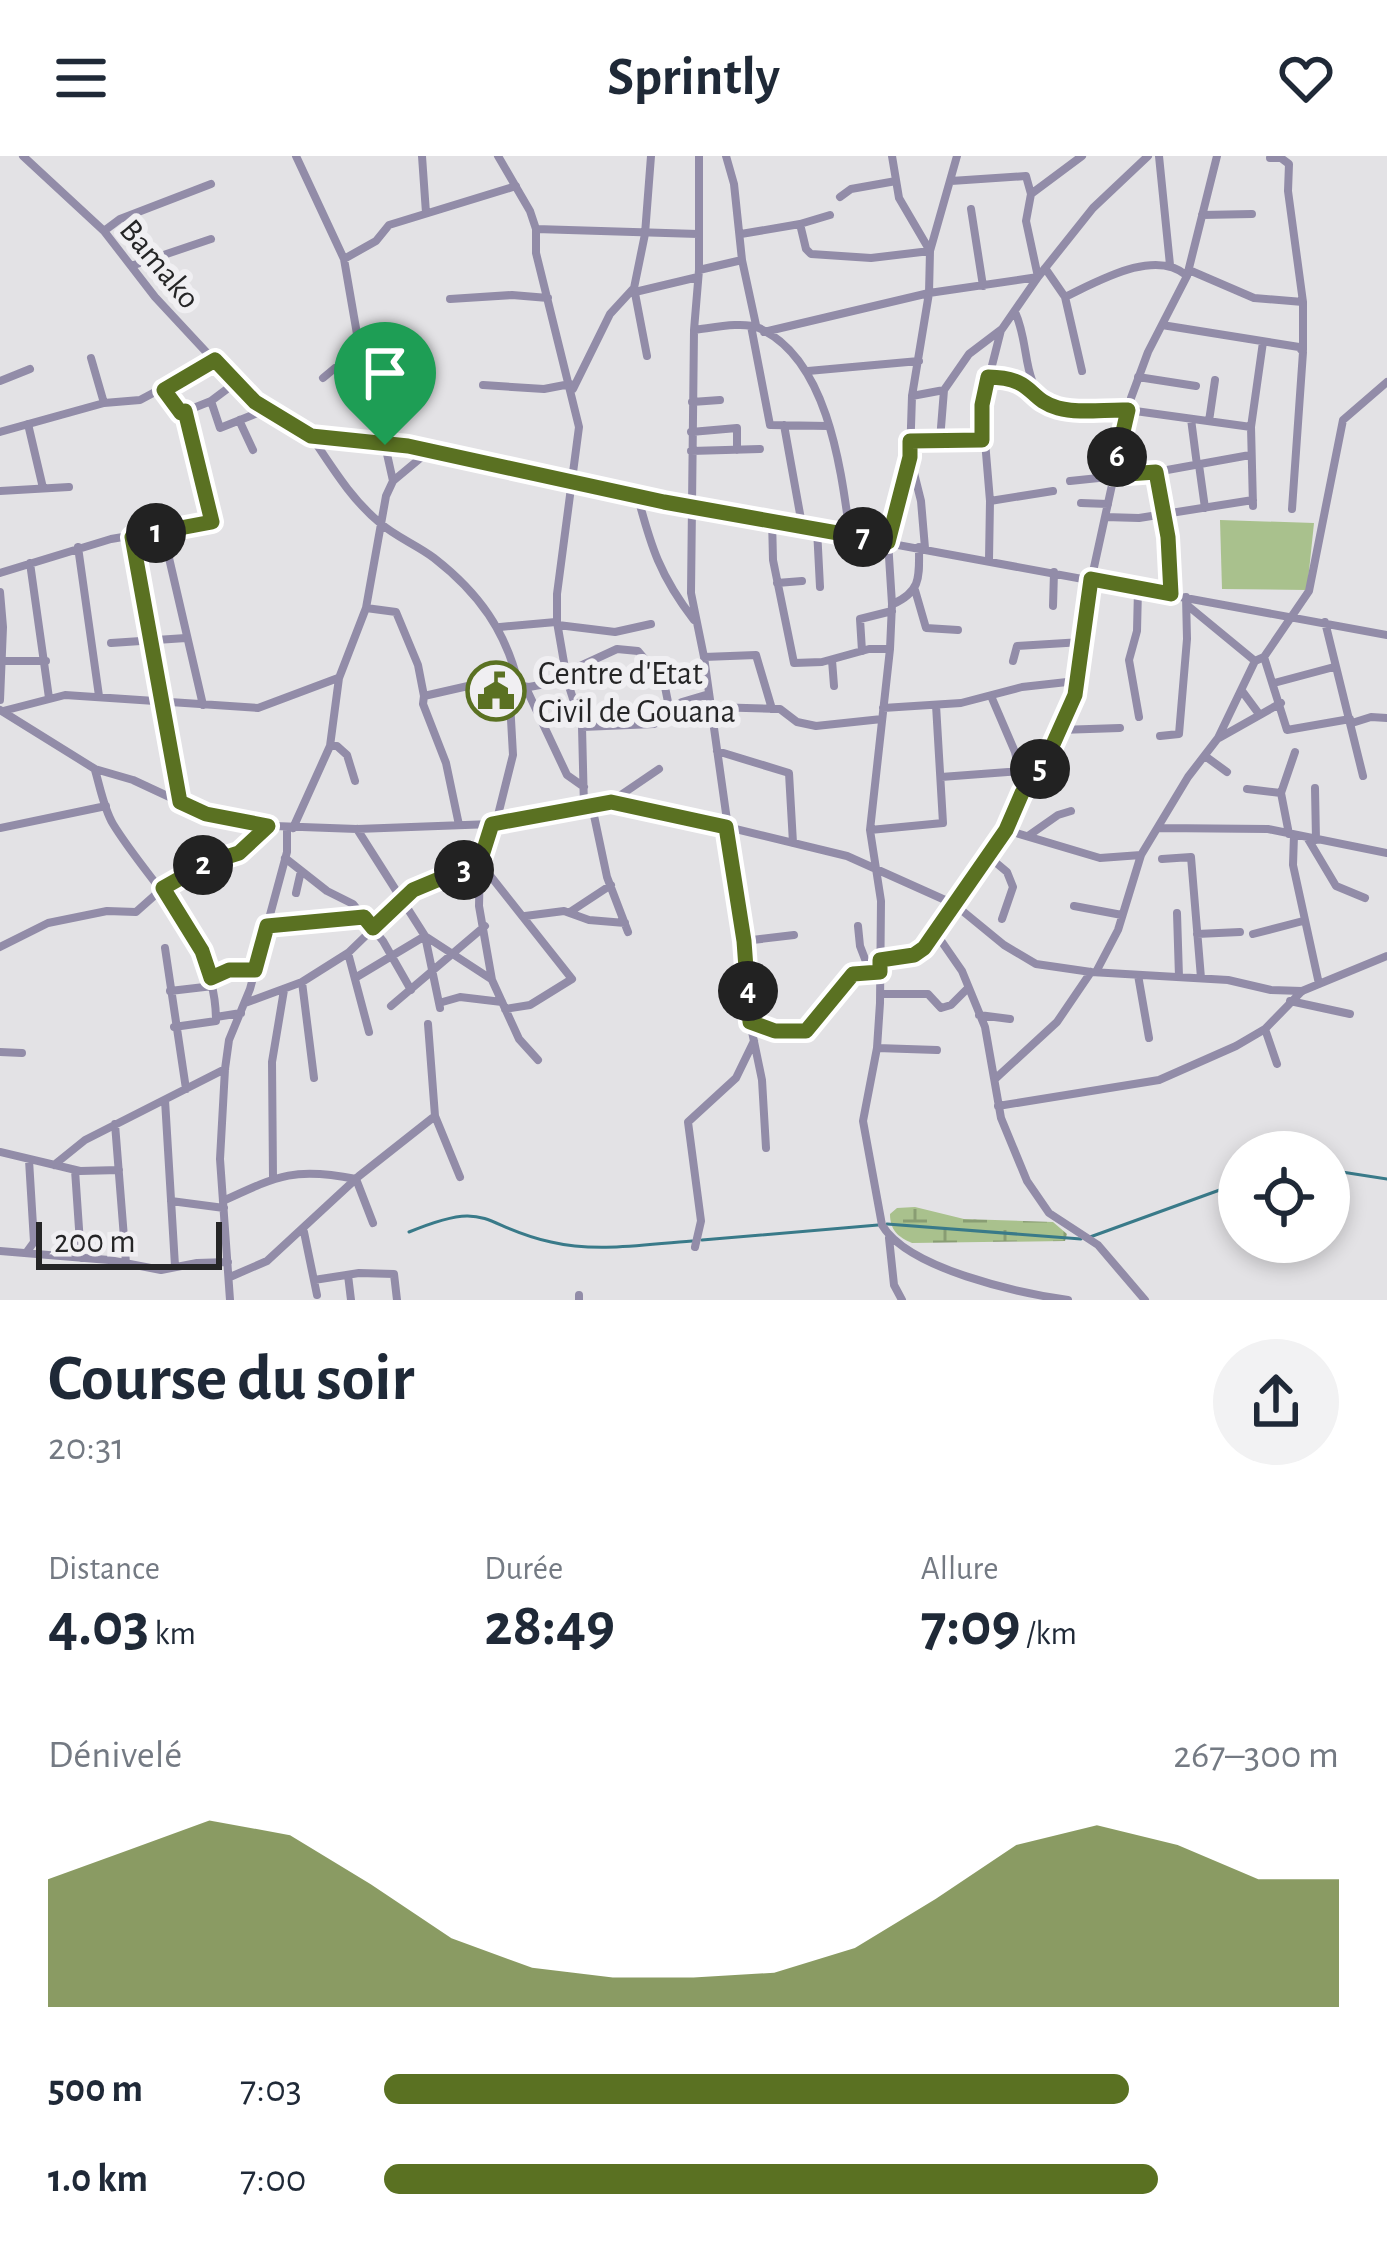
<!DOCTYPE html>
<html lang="fr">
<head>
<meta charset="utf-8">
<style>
  body { margin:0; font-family:"Alegreya Sans",sans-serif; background:#f2f2f3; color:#1f2937; height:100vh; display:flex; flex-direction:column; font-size:45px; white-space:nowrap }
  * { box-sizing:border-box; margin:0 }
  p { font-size:39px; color:#747a83 }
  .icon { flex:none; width:66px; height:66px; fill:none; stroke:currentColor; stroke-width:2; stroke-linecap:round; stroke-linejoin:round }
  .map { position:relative; height:1144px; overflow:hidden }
  .side { display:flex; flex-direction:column; background:#fff; flex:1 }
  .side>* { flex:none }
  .controls { position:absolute; left:1218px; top:975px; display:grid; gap:24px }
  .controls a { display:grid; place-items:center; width:132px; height:132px; border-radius:50%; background:#fff; box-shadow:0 6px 18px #0003; font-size:60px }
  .scale { position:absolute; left:36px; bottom:30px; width:186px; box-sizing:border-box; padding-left:12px; border:6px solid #252526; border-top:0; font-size:33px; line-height:42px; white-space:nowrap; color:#252526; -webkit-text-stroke:9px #f0eff2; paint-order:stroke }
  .pin { position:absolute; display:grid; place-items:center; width:102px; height:102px; color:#fff; margin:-123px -51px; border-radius:50% 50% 50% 0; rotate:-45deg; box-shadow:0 0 12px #0007 }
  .pin .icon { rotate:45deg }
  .km { position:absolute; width:60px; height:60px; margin:-30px; border-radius:50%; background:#222; color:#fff; font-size:33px; line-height:60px; text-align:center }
  .round { display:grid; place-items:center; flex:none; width:126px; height:126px; border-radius:63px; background:#f2f2f3 }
  .summary { display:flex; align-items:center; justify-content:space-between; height:204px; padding:0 48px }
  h1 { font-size:66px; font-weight:700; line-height:90px }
  .stats { display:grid; grid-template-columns:repeat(3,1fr); gap:18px; height:204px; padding:12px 48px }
  .stats div { display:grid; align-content:center }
  .stats b { font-size:60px; font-weight:700 }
  .stats small { font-size:33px; font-weight:400 }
  .stats p { font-size:33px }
  .chart { height:336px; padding:24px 48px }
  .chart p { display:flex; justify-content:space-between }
  .chart svg { width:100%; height:216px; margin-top:12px; fill:#5a7122; opacity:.7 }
  ul { padding:0 48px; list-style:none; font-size:39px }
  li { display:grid; grid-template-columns:192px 144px 1fr; align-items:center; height:90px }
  li i { height:30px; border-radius:15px; background:#5a7122 }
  header { display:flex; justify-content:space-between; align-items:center; height:156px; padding:0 48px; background:#fff; font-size:54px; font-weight:700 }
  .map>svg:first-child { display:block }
  .grass { fill:#a9c18d }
  .wetland { fill:url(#wetland-marsh) }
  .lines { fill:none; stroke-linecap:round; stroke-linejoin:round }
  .stream { stroke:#397a89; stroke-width:3 }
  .minor { stroke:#928ca8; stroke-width:8 }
  .route-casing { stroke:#fff; stroke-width:24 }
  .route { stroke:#5a7122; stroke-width:15 }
  .labels { text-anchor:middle; stroke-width:12; stroke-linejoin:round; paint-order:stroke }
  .street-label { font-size:33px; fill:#252526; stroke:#f0eff2 }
  .poi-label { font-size:33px; fill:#252526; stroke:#f0eff2; text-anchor:start }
</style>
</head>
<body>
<header><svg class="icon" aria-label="menu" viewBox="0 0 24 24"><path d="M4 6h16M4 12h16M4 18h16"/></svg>Sprintly<svg class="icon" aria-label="heart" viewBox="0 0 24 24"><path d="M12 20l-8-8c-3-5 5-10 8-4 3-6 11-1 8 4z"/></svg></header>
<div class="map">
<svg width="1387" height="1144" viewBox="0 0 1387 1144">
  <defs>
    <pattern id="wetland-marsh" width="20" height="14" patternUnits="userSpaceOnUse" patternTransform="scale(3)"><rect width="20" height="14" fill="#a9c18d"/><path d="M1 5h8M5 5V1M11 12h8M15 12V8" fill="none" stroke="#899d73"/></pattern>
  </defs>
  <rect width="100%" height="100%" fill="#e3e2e5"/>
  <path class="grass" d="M1220 364 1314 367 1307 434 1222 433Z"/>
  <path class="wetland" d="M915 1051 964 1063 1053 1066 1067 1078 1065 1085 912 1087C898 1081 890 1074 890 1058L897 1052Z"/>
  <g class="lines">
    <path class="stream" d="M1329 1014 1387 1023
      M887 1068 1081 1083
      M409 1076C491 1042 479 1070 551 1086 597 1097 647 1088 692 1085
      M1090 1081 1239 1027
      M702 1084 878 1069"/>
    <path class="minor" d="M23 0 104 75 155 141 235 227 289 270 311 280 408 290 664 346 1387 479
      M296 0 344 103 362 207
      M422 0 426 57
      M726 0 734 28 742 104 756 169
      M892 0 899 42 930 95 957 0
      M1159 0 1170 109
      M1270 2H1281L1289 8 1288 35 1303 146V194
      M1031 38 1082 0
      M840 41 851 33 896 25
      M971 53 983 130
      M1202 59 1252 58
      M800 68 830 59
      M536 73 698 78
      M104 75 120 63 211 28
      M741 78 800 68 806 93 811 98 871 102 930 95 929 137 1038 121 1093 52 1148 0
      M344 103 376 85 389 69 516 30
      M131 110 211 83
      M1045 112 1065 141 1082 215
      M699 114 742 104
      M1189 114 1254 142 1303 146
      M635 136 698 121
      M1065 141C1097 126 1154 92 1186 119
      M450 143 512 139 548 142
      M1015 156C1031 191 1020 226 1051 250L1128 254 1251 271
      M1162 169 1299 191 1303 196 1292 353
      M751 170 770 269 828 270
      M694 174 699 114V0
      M764 176 929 137 912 240 910 301 888 385 892 448 890 493 870 674 881 745 880 847 877 892 863 965 882 1069C908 1113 1019 1137 1068 1144
      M647 200 634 132 645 78 651 0
      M91 202 104 247
      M808 215 919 205
      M1138 221 1196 230
      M988 222 1013 223 1031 232
      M0 225 30 213
      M483 229 544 233 570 228
      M573 233 610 158 633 133
      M164 234 181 257 211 245 235 227
      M912 240 944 234
      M211 245 220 272 265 254
      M692 246 720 244
      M1191 263 1197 309
      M239 264 253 294
      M1209 265 1215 224
      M28 268 43 332
      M784 269 802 369
      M0 276 104 247 140 244 215 204
      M691 276 737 272V294
      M311 280C332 311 351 343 380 367 396 381 417 389 434 402 479 437 506 475 519 530
      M940 284 944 234 969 198 1002 173 1038 121 1026 65 1031 38 1026 20 951 25
      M910 285 982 284
      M691 295 760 293
      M911 305 921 345 925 392
      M1199 309 1205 352
      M1156 316 1168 381 1171 438
      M393 325 429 295
      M1070 325 1156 316 1250 299
      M0 335 69 331
      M637 338C651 391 660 420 694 464
      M990 345 1053 335
      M1081 347 1108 348
      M1253 350 1251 271 1263 186
      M1105 361 1139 362 1253 344
      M772 363 773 404 794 507 822 506 869 493H890
      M817 373 820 431
      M163 376 203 549
      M132 381 180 645
      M78 391 99 540
      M989 404 990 345 982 249 1001 174
      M30 407 49 542
      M0 417 111 383 212 366 185 255
      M777 427 802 425
      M1138 433 1137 475 1129 504 1139 561
      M915 434 926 472 958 474
      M0 436 3 471 0 544
      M893 448C922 435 919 420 919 391
      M1187 449 1255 505
      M1053 450 1054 416
      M366 452 396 456 418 509 424 540
      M1325 466 1363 620
      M558 469 615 476 651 468
      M500 471 556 466
      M111 487 186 482
      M862 495 860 463 892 455
      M704 501 756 499 772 553
      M1264 501 1287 574 1350 563
      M832 504 834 530
      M3 505H46
      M1013 505 1017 490 1082 486
      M565 517 617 493 638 495 664 526 670 556
      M567 524 582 571 584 651
      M1274 527 1334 511
      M526 532 567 619 584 631
      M1242 535 1259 558
      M991 540 1015 596 1023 634
      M711 551 780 553 797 566 816 570 882 563
      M883 552 961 547 1022 531 1076 525
      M0 554 95 613 133 624 206 658 250 669 357 673 492 668 611 646 632 648 847 700 954 748 1004 789 1036 808 1091 816 1228 824 1271 834 1302 835
      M3 555 65 539 258 552 338 522
      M1352 567 1371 561 1387 562
      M582 571 654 568 682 546 709 538
      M1059 574 1120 572
      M1160 580 1179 578 1187 483 1186 441
      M1219 582 1281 547
      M330 590H337L347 599 355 625
      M717 595 789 617 793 687
      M1205 600 1227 616
      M95 614C100 631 104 653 113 668 153 733 216 782 216 865L174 871
      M941 621 1020 615
      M1315 632 1316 684
      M1247 633 1281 637 1289 678
      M1281 637 1295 596
      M612 645 659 613
      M592 650 607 721 628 776
      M496 667 513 599 509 528
      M492 668 480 706 479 750 492 824 519 883 538 904
      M459 669 446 607 423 548 424 540 490 525 529 531 567 524 557 466V438L579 271 536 97V73L530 55 498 0
      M0 672 106 650
      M293 672 330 590 339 522 366 452 386 340 393 325 385 289 382 205 335 212 323 222
      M1159 672 1268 673 1387 697
      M357 673 425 780 440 852
      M870 674 943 667 936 549
      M1006 674 1100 702 1141 699
      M1294 679 1293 709 1319 828
      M1028 680 1058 659 1071 655
      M1308 683 1336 730 1365 742
      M988 700 1007 716 1013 731 1002 763
      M285 702 327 735 353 748 383 785 411 834
      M1162 703 1191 701 1201 822
      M481 708 572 823 530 849 505 853
      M296 737 301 715
      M1074 750 1122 759
      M570 756 611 729
      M1177 757 1179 821
      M525 760 564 755 589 764 625 767
      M858 770 860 790 870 816
      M267 771 364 761
      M935 776 962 815 985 871 1001 962 1027 1025 1049 1057 1098 1089 1145 1144
      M1197 778 1240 776
      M1253 778 1303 765
      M425 780 491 823
      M744 785 794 779
      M0 791 48 767 107 755 136 756 163 732 207 707 240 697 267 671
      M165 792 186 933
      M348 797 369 876
      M880 804 919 797 929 785 1006 674 1022 637 1050 595 1075 539 1091 425 1131 242 1148 196 1187 120 1217 0
      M1096 816 1118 774 1141 699 1188 621 1218 582 1255 505 1264 501 1309 435 1343 264 1387 226
      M1138 819 1149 882
      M211 822 229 814 255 815
      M355 822 425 780
      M302 826 314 922
      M170 835 213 830
      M880 838H928L941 852 951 849 968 832
      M1290 845 1350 858
      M245 847 302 826 348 797 413 734 480 706
      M439 847 460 841 502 846
      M391 850 485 770
      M979 859 1010 863
      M216 861 241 857
      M750 866 775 875H806L853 818 880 816
      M428 868 435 960 460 1021
      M1265 873 1302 835 1387 800
      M877 892 937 894
      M0 896 22 897
      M995 923 1057 866 1091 816
      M165 944 175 1110
      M998 950 1159 924 1236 890 1265 873 1277 908
      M115 968 126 1107
      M766 992 762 924 750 866 744 785 704 501 691 437 694 174C712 172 743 165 759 172 828 203 841 313 850 379
      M0 996 80 1015 119 1014
      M54 1009 85 984 225 913
      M75 1014 81 1102
      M273 1022 272 906 284 834
      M171 1045 224 1052
      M223 1045C279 1019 295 1011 356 1023L373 1067
      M304 1076 317 1139
      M889 1082 894 1129 902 1144
      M695 1091 701 1065 688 966 736 922 754 885
      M0 1095 109 1104 161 1114 197 1107 228 1106
      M26 1097 34 1086 29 1004
      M348 1119 351 1144
      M230 1121 267 1105 359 1020 435 960
      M314 1124 359 1117 394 1118 397 1144
      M579 1139V1144
      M230 1144 220 1003 225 913 229 884 250 833 287 696V671"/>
  </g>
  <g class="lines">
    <g class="route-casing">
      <path id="route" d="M215 204 255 246 311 280 408 290 664 346 888 386 910 301V285L982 284V249L988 221C1036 222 1026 243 1058 252 1079 258 1107 253 1128 254L1113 319 1156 316 1168 381 1171 438 1091 423 1075 539 1050 595 1022 637 1006 674 924 792 914 799 880 804V816L853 818 806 875H775L750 866 744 785 726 671 611 646 492 668 480 706 413 734 373 772 364 761 267 770 255 814H229L211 822 202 795 163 732 207 707 239 697 268 670 206 658 180 646 132 381 212 366 185 255 181 257 164 234Z"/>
    </g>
    <use href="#route" class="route"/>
  </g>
  <defs>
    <g id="civic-ring" transform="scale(3)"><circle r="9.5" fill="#f0eff2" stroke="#5a7122" stroke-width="1.5"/><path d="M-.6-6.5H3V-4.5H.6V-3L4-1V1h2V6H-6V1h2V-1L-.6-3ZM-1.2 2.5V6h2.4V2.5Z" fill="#5a7122"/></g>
  </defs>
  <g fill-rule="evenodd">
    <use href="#civic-ring" x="496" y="535"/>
  </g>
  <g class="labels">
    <g class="street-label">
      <text transform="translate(161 107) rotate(50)" y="12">Bamako</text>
    </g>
    <g class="poi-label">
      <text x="538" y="528">Centre d'Etat<tspan x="538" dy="38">Civil de Gouana</tspan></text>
    </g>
  </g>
</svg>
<div class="controls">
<a><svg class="icon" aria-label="locate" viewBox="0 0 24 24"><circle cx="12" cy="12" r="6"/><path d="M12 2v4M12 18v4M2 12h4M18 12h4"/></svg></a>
</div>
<div class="scale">200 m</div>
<div class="pin" style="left:385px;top:289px;background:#1e9e55"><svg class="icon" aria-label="arrive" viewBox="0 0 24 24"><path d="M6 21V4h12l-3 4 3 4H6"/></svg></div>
<b class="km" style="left:156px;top:377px">1</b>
<b class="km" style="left:203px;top:709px">2</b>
<b class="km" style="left:464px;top:714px">3</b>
<b class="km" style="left:748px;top:835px">4</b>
<b class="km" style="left:1040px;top:613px">5</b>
<b class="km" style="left:1117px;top:301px">6</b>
<b class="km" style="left:863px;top:381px">7</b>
</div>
<section class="side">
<div class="summary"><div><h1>Course du soir</h1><p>20:31</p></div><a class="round"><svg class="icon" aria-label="share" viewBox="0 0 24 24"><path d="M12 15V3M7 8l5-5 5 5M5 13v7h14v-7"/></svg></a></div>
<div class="stats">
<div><p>Distance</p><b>4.03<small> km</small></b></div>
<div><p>Durée</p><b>28:49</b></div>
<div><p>Allure</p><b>7:09<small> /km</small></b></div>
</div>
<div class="chart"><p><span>Dénivelé</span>267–300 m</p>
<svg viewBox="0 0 160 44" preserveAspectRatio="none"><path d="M0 44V18L10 12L20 6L30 9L40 19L50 30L60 36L70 38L80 38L90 37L100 32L110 22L120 11L130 7L140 11L150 18L160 18V44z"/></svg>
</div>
<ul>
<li><b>500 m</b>7:03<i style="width:78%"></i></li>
<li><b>1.0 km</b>7:00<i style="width:81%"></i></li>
</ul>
</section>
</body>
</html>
